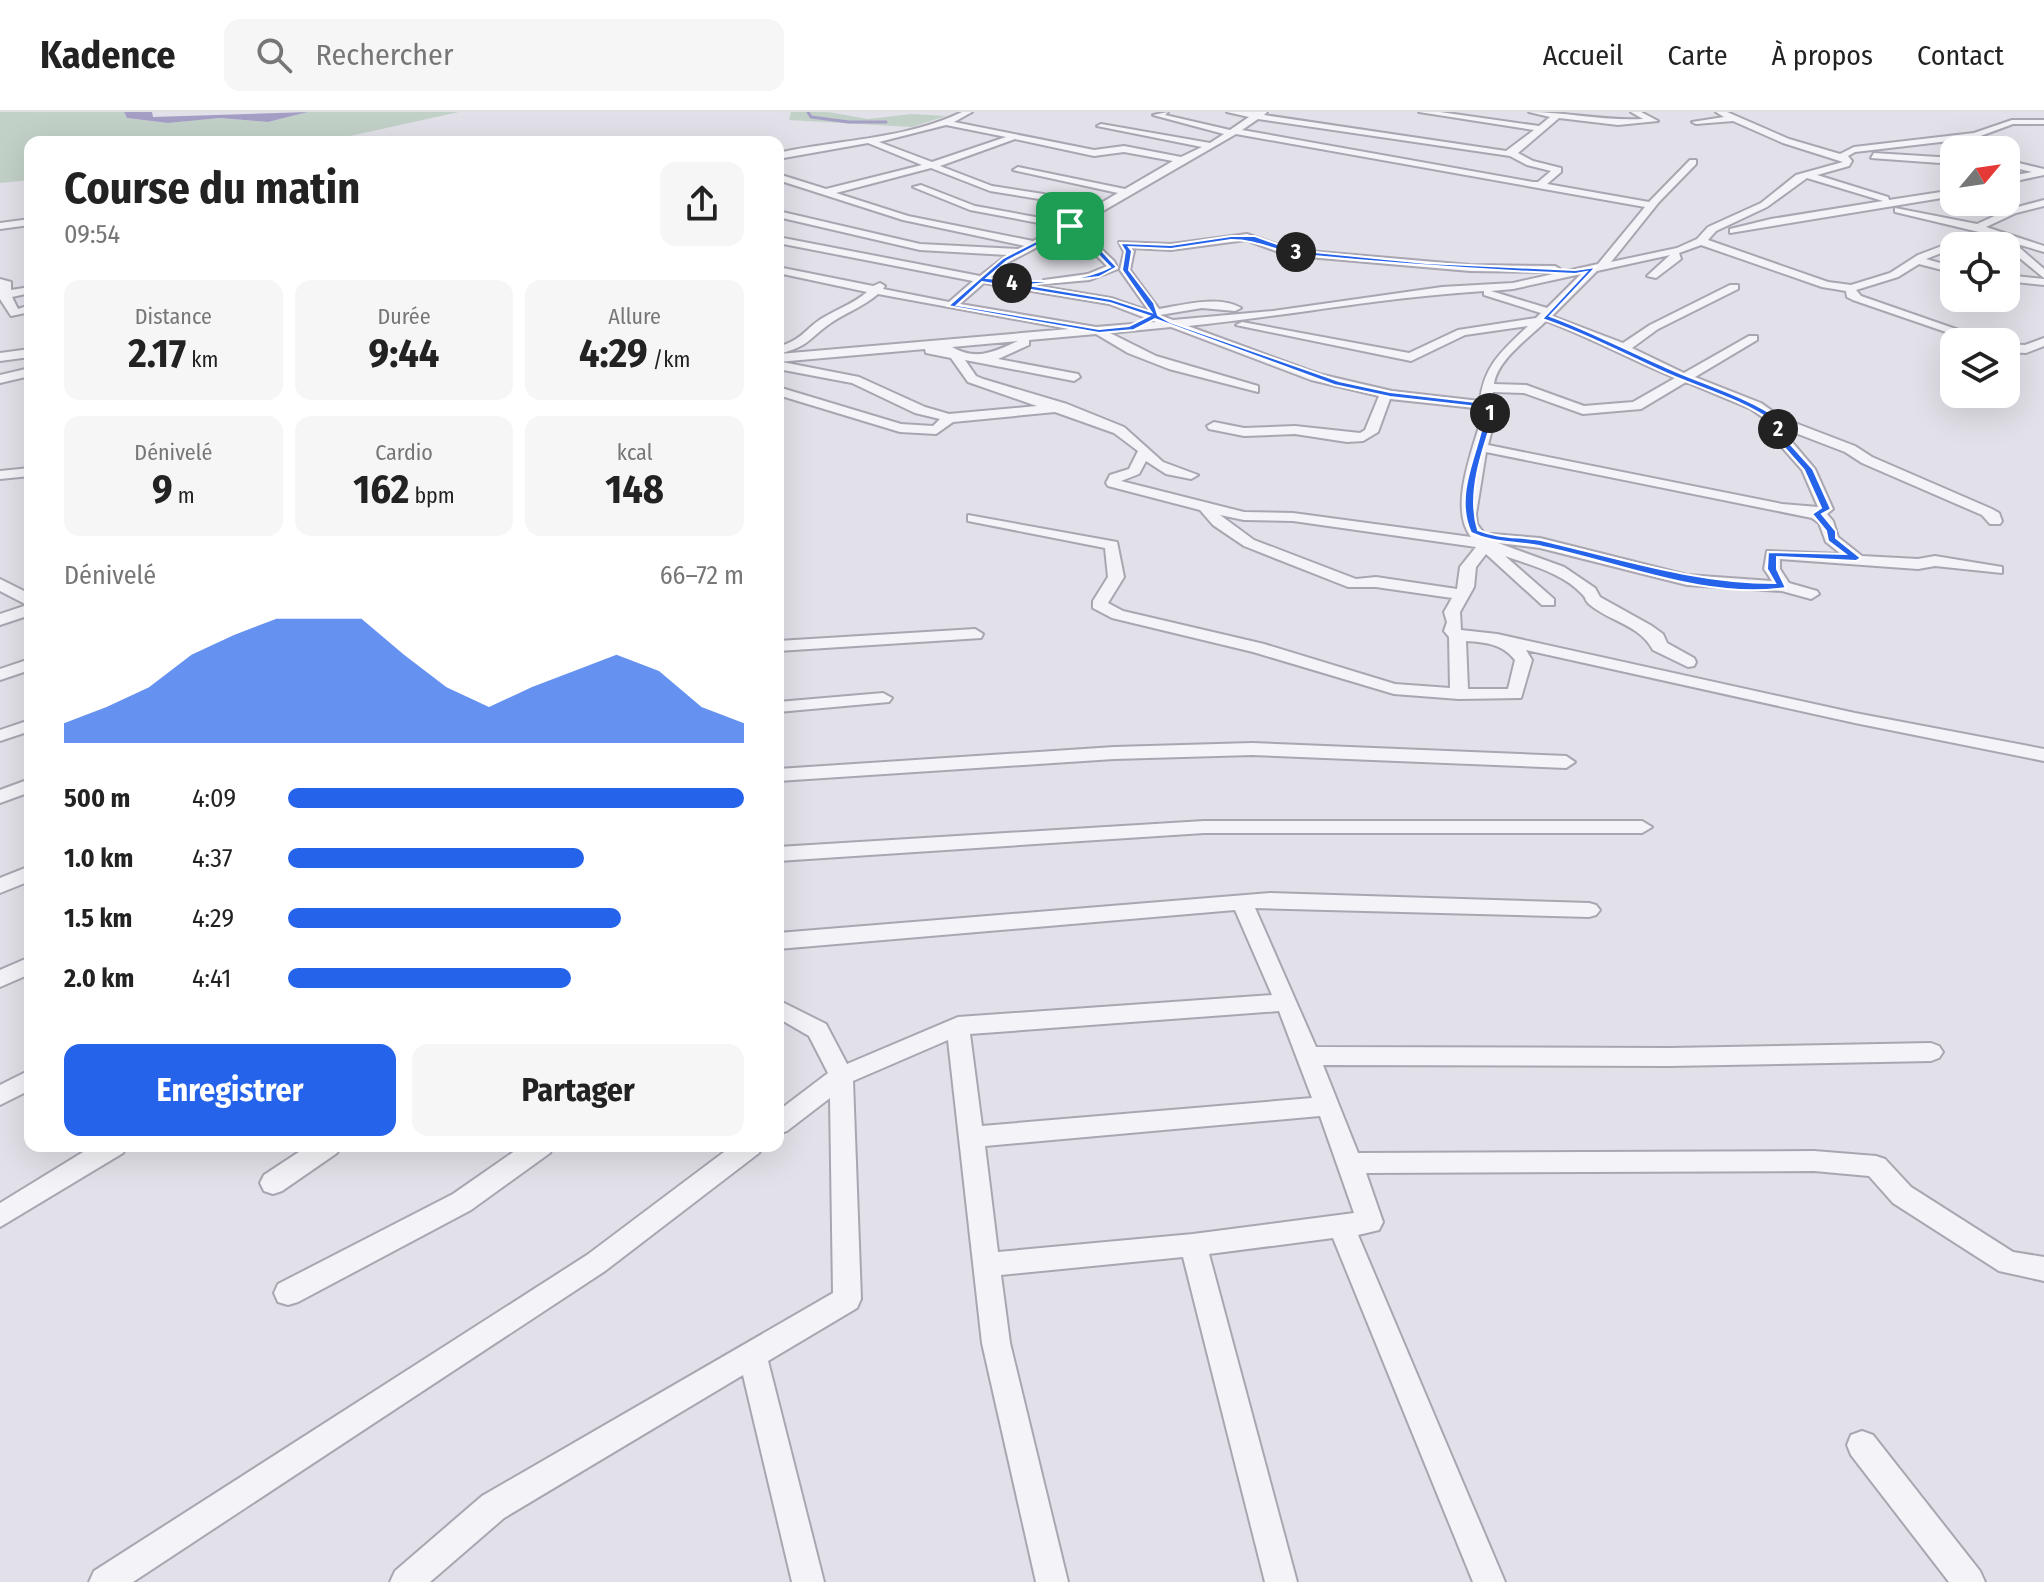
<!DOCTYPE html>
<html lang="fr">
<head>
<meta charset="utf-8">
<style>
  body { margin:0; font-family:"Fira Sans Condensed",sans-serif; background:#f6f6f6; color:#222; height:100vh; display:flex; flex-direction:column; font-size:30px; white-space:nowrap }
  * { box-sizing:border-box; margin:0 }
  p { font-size:26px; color:#767676 }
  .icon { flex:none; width:44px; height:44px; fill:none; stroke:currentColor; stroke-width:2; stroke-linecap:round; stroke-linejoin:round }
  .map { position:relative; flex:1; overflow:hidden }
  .drawer { position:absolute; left:24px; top:24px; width:760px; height:1016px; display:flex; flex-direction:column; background:#fff; border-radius:16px; box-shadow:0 8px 32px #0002 }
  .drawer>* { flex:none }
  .needle { width:52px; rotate:61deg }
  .controls { position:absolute; left:1940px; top:24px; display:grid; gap:16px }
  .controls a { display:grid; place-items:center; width:80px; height:80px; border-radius:16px; background:#fff; box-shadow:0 8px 32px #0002; font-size:40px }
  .pin { position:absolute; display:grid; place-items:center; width:68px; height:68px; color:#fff; margin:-34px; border-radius:16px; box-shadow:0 4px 12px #0006 }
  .km { position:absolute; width:40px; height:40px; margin:-20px; border-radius:50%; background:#222; color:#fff; font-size:22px; line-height:40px; text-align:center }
  .round { display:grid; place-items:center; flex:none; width:84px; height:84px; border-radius:16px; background:#f6f6f6 }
  .summary { display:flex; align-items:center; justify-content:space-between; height:136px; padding:0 40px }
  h1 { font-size:44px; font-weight:700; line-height:60px }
  .stats { display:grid; grid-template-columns:repeat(3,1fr); gap:12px; height:136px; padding:8px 40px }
  .stats div { display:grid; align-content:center; border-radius:16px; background:#f6f6f6; text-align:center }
  .stats b { font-size:40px; font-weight:700 }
  .stats small { font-size:22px; font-weight:400 }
  .stats p { font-size:22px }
  .chart { height:224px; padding:16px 40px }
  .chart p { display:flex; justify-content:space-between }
  .chart svg { width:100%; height:144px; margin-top:8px; fill:#2563eb; opacity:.7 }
  .primary-button { display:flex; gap:16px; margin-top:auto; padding:16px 40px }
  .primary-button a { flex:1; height:92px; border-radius:16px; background:#2563eb; color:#fff; font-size:32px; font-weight:700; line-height:92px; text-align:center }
  .primary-button a+a { background:#f6f6f6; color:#222 }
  ul { padding:0 40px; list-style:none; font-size:26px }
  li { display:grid; grid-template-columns:128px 96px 1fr; align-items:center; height:60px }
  li i { height:20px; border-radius:10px; background:#2563eb }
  header { display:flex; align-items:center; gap:48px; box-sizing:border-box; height:112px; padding:0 40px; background:#fff; border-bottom:2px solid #e0e0e0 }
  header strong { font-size:38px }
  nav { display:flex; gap:44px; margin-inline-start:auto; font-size:28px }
  .search { width:560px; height:72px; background:#f6f6f6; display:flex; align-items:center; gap:20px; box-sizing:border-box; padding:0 28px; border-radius:16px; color:#767676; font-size:30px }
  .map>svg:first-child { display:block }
  .green { fill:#c2d1c8 }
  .water { fill:#a59ec5 }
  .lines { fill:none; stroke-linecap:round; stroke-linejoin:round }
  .stream { stroke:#a59ec5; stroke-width:3 }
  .street-casing { stroke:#a9a6b2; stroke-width:4 }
  .street { fill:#f4f3f7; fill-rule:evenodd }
  .route { fill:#2563eb; stroke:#fff; stroke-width:2; fill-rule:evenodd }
</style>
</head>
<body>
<header>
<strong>Kadence</strong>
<div class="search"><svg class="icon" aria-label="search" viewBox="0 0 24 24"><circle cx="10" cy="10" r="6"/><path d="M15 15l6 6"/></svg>Rechercher</div>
<nav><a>Accueil</a><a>Carte</a><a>À propos</a><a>Contact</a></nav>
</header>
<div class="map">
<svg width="2044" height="1470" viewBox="0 0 2044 1470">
  <rect width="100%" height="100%" fill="#e2e0e8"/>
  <path class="green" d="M0 0H124L127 6 168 11 220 6 268 10 308 0H459L332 28 298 30H30V68L0 71Z
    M791 0H828L868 7 912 2 946 4 912 15 789 8Z"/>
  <path class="water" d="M124 0H152L153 5 308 0 268 10 220 6 168 11 127 6Z"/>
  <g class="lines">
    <path class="stream" d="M808 0 811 5 849 10H886"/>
    <g class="street-casing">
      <path id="street" d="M962 0H972L954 10 1094 38 1124 34 1181 45 1202 35 1097 14 1101 12 1210 31 1224 22 1153 3 1168 0 1165 3 1230 18 1249 5 1227 0H1267L1264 3 1506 39 1534 18 1419 0H1440L1539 14 1550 5 1529 0C1567 0 1602 9 1643 7L1631 0H1641L1658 9 1618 13 1559 6 1518 41 1533 49 1561 56V60L1547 72 1649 90 1690 48H1696V52L1659 90 1611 150 1677 136 1697 127 1708 115 1761 91 1796 63 1843 50 1783 31 1733 9 1696 12 1692 10 1724 5 1716 0H1727L1789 27 1840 42 1854 35 1974 21 2012 8H2044V12H2013L1975 26 1855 40 1848 44 1852 49 1849 54 1817 63 1888 85 1889 88 1954 78V84L1730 121V117L1771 107 1883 89 1807 66 1767 95 1716 119 1708 128 1828 170 1851 173 1890 161 1918 143 1979 120 1895 100V96L1977 112 2010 97 2044 88V94L2016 101 1986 115 2044 134V140L2014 131 2044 157V166L2005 134 2007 129 1987 123 1926 147 1954 155V161L1919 152 1898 165 1856 178 1861 184 1993 230H1975L1853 188 1847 185 1846 179 1822 175 1701 133 1679 141 1681 147 1656 166 1647 164 1670 143 1597 159 1552 204 1623 231 1650 213 1730 173H1738V177L1658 217 1632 236 1684 261 1749 224H1757V228L1695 265 1761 291 1782 306 1855 334 1872 345 1992 397 1999 401 2002 409 2000 412H1990L1982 403 1862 351 1845 340 1785 317 1787 324 1815 357 1833 397 1827 402 1833 409 1838 425 1862 444 1918 447 1935 444 2002 455V461L1935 454 1918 457 1780 447V457L1789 471 1817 479 1819 482 1811 487 1782 479 1687 473 1540 436 1498 431 1564 455 1595 476 1600 485 1652 514 1663 522 1667 531 1694 546 1696 550 1694 554 1688 555 1653 538C1639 512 1610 510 1589 492 1583 486 1588 488 1582 482 1563 461 1530 453 1505 444L1554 487V493H1542L1486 442 1476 455 1474 475 1460 500 1461 518 1497 522 1855 601 2044 637V649L1855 611 1526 538 1532 548 1521 586 1459 587 1394 582 1253 540 1112 506 1093 496V489L1108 465 1105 436 973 410 968 409V403L1117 430 1124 465 1108 491 1123 499 1264 532 1395 572 1450 576 1449 525 1444 519 1447 510 1444 500 1452 486 1376 475H1348L1244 434 1213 413 1200 398 1108 374 1106 371 1110 363 1129 357 1138 339 1114 321 1055 300 953 310 936 322 900 320 778 283V275L901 312 933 314 940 307 915 301 852 271 778 257V251L782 250 859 265 925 295 949 302 1037 294 968 270 951 246 926 241 925 237 778 250V235C803 227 802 220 821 207 837 197 853 192 867 180L778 161V155L873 174 880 171 885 174 883 177 949 190 973 169 778 131V125L980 164 1007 143 920 138 778 105V99L920 132 1018 137 1025 134 903 108 778 68V62L826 77 922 53 868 31 778 47V41C840 27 904 28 962 0ZM1258 7 1510 44 1527 53 1551 59 1538 70H1533L1242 18ZM946 13 1006 25 932 50 879 30ZM1236 22 1645 95 1598 152 1513 171 1442 175 1273 199 1173 208 1160 203 1202 196 1235 199 1241 196C1219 183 1183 193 1159 197L1130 158 1134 139 1131 136 1171 138 1246 128 1276 139 1308 145 1470 159 1555 160 1560 157 1555 154 1470 153 1308 139 1282 134 1247 122 1171 132 1119 130 1124 140 1120 158 1149 199 1111 186 990 166 1009 150 1070 118 1107 154 1088 162 1044 168V172L1090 168 1118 157 1114 149 1077 114ZM1015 27 1094 44 1124 40 1173 49 1125 77 1018 55 1013 58 1118 81 1101 91 992 74 940 54ZM931 56 990 79 1094 96 1068 111 975 94 921 73 913 75 970 98 1060 115 1033 129 908 104 836 81ZM1581 162 1547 196 1491 179 1513 177ZM984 171 1109 192 1156 210 1096 215 960 192ZM1484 179V183L1541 201 1536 206 1458 218 1409 241 1242 210 1236 213 1411 249 1465 223 1528 214C1502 239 1484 253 1480 289L1392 279 1319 262 1188 214C1287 204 1385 185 1484 179ZM878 182 1069 217 779 242C810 233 805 230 828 213 844 201 862 196 878 182ZM1546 209C1594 227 1629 247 1675 266L1633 290 1584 294 1526 273 1494 272C1497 248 1529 226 1546 209ZM1171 215 1311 268 1379 284 1365 318 1360 321 1295 314 1244 316 1214 310 1207 314 1209 317 1244 324 1295 322 1347 330 1363 329 1378 320 1390 287 1484 297C1476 331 1447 394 1471 425L1293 401 1244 400 1121 369 1139 362 1146 349 1166 362 1191 367 1198 363 1163 350 1124 315 1067 292 983 267 976 264 965 248 1074 269 1080 265 1078 262 998 247 1029 233V228L1096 222 1128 241 1169 257 1258 280V274L1156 244 1110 221ZM1018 229C994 240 976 249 952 235ZM1686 270 1751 297 1771 311 1773 325 1802 358 1818 395 1782 392 1488 333 1497 298 1491 290 1493 280 1524 281 1583 302 1641 297ZM1486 340 1812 406 1819 411 1826 430 1841 442 1767 439 1764 457 1772 469 1687 463 1540 426 1492 422 1486 424 1477 412 1476 402ZM1220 403 1244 408 1293 409 1476 435 1460 455 1457 477 1376 465 1356 467 1254 428ZM1466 529C1485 530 1503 532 1515 548L1508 577H1468Z
        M1874 41 1954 46V52L1871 46Z
        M2006 48 2044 57V63L2006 71V65L2032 60 2006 54Z
        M30 107V113L0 117V111Z
        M2006 163 2044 167V173L2006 169Z
        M0 167 11 170V178L30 175V181L12 185 18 197 30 193V200L11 204 0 187Z
        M2044 226V234L2026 241 2006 240V232L2025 233Z
        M30 237V245L0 249V241Z
        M30 256V264L0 271V263Z
        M30 356V364L0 367V359Z
        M0 467 30 482V503L0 513V502L27 493 0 479Z
        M975 517 983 522 981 526 778 539V529Z
        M30 547V558L0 568V557Z
        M883 581 892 586 889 590 778 600V590Z
        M30 608V619L0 629V618Z
        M1252 631 1566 644 1575 650 1566 656 1252 643 1114 647 778 669V657L1114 635Z
        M30 667V680L0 691V678Z
        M1204 709H1642L1652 715 1642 721H1204L778 749V735Z
        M30 754V769L0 781V766Z
        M1270 781 1589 791 1596 793 1600 798 1596 803 1589 805 1255 796 1316 935 1670 936 1931 931 1939 934 1943 940 1939 946 1931 949 1670 954 1323 953 1358 1041 1814 1039 1876 1044 1885 1047 1911 1075 2013 1140 2044 1145V1169L1999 1159 1893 1091 1869 1064 1814 1059 1366 1061 1383 1110 1379 1118 1358 1123 1505 1470H1473L1333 1126 1209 1142 1297 1470H1265L1183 1145 1001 1163 1010 1231 1068 1470H1036L982 1231 948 928 853 969 861 1187 857 1196 768 1249 824 1470H792L743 1263 504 1406 430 1470H390L395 1459 482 1384 833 1181 830 986 787 1019 778 1022V999L828 961 809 924 778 906V888L826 912 847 952 958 905 1272 883 1235 798 778 837V821ZM1279 899 1312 986 982 1014 970 922ZM1320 1004 1354 1101 1193 1122 998 1140 985 1034Z
        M30 845V862L0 875V858Z
        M30 958V978L0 993V973Z
        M93 1034H126L123 1041 0 1115V1091Z
        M308 1034H340L337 1041 282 1079 273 1082 264 1079 260 1071 264 1063Z
        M522 1034H553L550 1041 471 1098 298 1190 288 1193 278 1190 274 1181 278 1172 453 1082Z
        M732 1034H762L759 1041 605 1159 133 1470H89L94 1459 587 1143Z
        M1862 1319 1873 1323 1980 1459 1985 1470H1949L1851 1343 1847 1333 1851 1323Z"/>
    </g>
    <use href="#street" class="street"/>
  </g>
  <path class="route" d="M1070 112C1086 119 1104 142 1117 155L1099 165 1028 173 1111 187 1151 200 1122 158 1125 139 1120 131 1171 133 1231 124H1255L1294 138 1426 151 1575 158 1596 155 1550 204C1591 219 1628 239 1668 256 1706 273 1746 284 1780 307L1784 325 1813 357 1831 397 1822 402 1836 419V426L1861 446 1856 449 1777 445V457L1786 476C1705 488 1621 451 1543 435 1518 429 1494 432 1471 421 1452 380 1481 337 1486 296L1390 285 1334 273 1155 207 1134 218 1099 221 948 194 1003 146ZM1070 116C1083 123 1098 144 1110 155 1074 173 1026 170 987 166L1007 149ZM1231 128C1260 128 1277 141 1303 143 1394 152 1484 158 1575 162L1586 160 1542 207C1584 221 1621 241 1661 259 1698 276 1739 286 1773 310L1775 325 1804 358 1821 396 1812 402 1826 419 1828 429 1845 442 1768 440 1767 457 1775 471C1695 471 1622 447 1545 429 1522 424 1500 427 1478 418 1466 380 1484 334 1496 298L1493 292 1390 280 1339 269 1170 210 1158 203 1154 191 1129 158 1132 139 1129 135 1171 137ZM982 170 1110 191 1149 204 1129 214 1099 217 957 193Z"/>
</svg>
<div class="controls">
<a><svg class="needle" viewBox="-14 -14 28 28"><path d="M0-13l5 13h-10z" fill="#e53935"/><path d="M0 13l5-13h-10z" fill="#767676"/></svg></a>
<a><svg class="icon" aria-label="locate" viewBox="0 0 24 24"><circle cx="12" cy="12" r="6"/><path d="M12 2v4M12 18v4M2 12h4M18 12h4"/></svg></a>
<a><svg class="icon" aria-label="layers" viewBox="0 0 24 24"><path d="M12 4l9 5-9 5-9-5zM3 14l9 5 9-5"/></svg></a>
</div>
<div class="pin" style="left:1070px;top:114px;background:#1e9e55"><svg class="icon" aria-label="arrive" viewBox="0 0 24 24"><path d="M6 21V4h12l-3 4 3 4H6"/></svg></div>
<b class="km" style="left:1490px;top:301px">1</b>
<b class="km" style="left:1778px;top:317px">2</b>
<b class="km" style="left:1296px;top:140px">3</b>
<b class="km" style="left:1012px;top:171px">4</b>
<section class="drawer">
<div class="summary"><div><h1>Course du matin</h1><p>09:54</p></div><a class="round"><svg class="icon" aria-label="share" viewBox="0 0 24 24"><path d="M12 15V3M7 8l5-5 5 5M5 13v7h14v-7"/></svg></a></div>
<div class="stats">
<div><p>Distance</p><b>2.17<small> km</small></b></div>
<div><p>Durée</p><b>9:44</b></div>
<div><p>Allure</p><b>4:29<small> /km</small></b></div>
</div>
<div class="stats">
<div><p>Dénivelé</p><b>9<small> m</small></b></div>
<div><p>Cardio</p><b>162<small> bpm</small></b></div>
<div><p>kcal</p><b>148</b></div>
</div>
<div class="chart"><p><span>Dénivelé</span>66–72 m</p>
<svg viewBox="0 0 160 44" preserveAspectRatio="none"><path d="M0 44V38L10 33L20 27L30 17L40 11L50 6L60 6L70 6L80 17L90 27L100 33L110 27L120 22L130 17L140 22L150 33L160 38V44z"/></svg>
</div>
<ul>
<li><b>500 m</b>4:09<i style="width:100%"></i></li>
<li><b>1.0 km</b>4:37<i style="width:65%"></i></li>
<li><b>1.5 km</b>4:29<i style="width:73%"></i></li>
<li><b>2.0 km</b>4:41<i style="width:62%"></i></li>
</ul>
<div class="primary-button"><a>Enregistrer</a><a>Partager</a></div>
</section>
</div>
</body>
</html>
